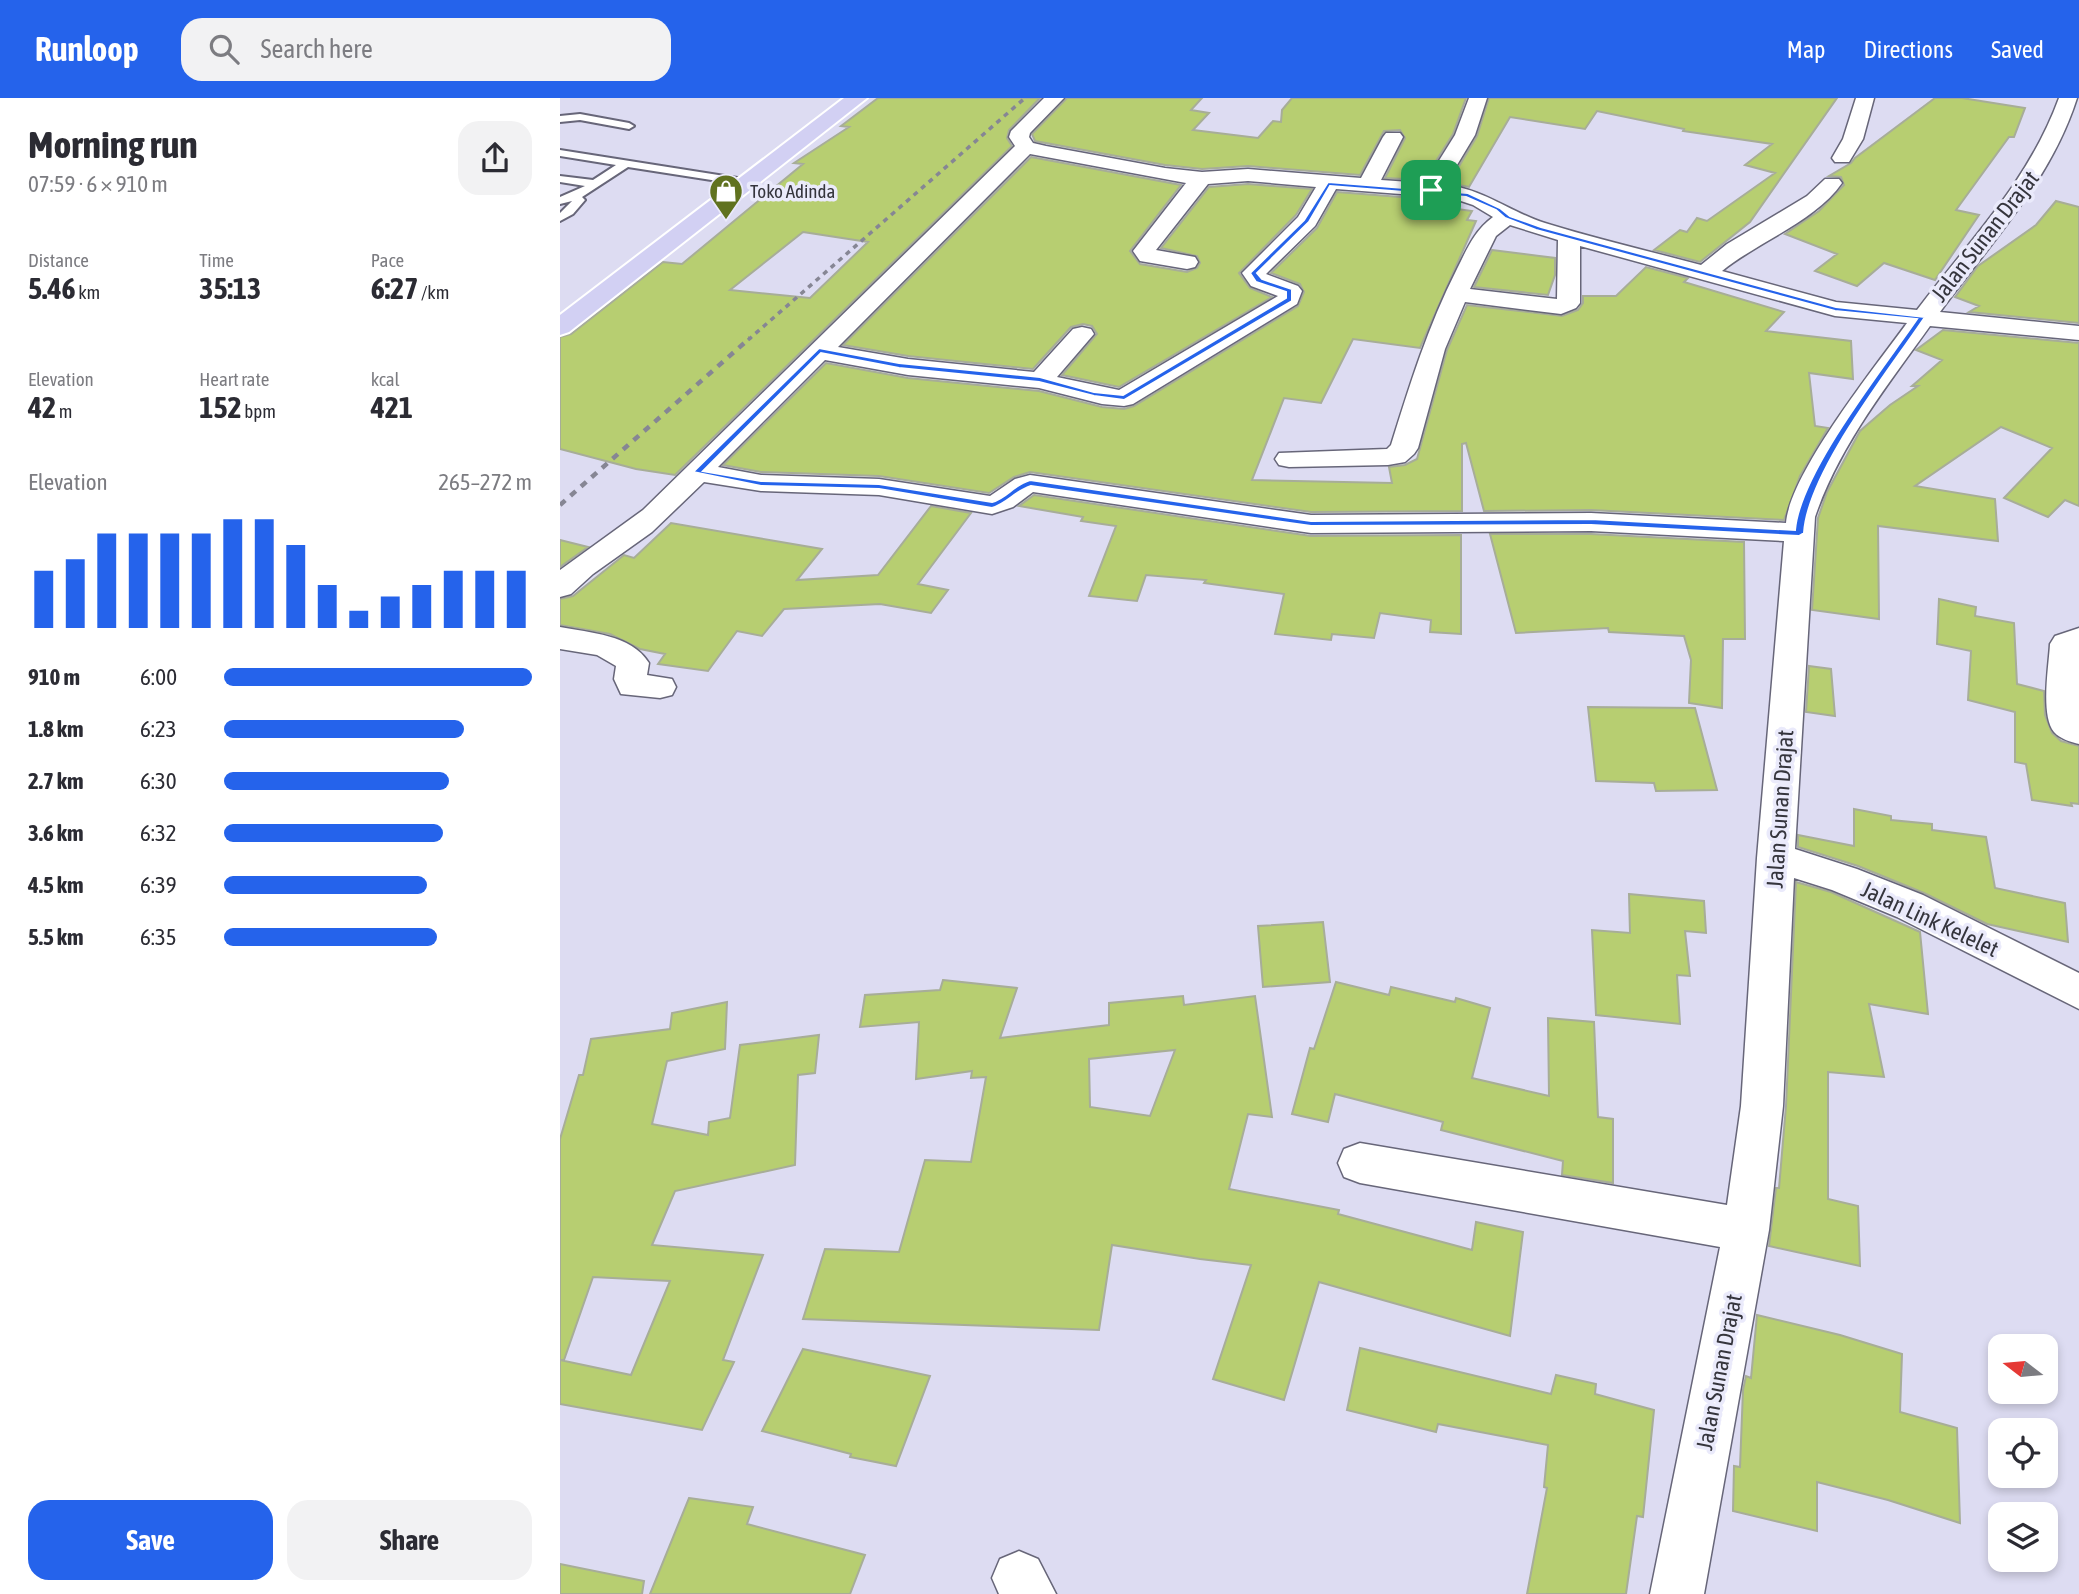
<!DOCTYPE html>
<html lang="en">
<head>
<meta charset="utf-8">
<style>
  body { margin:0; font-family:"Asap Condensed",sans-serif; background:#f2f2f3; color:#2b2b33; height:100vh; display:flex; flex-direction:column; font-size:26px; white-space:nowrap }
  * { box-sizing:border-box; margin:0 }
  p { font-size:23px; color:#7c7c81 }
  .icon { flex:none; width:38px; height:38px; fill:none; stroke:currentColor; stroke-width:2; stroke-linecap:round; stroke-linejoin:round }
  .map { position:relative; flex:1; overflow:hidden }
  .sheet { display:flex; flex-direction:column; background:#fff; width:560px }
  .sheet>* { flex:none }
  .needle { width:46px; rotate:286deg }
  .buttons { position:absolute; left:1428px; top:1236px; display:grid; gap:14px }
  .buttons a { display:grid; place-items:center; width:70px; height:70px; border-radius:14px; background:#fff; box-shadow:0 4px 10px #0003; font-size:35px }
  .pin { position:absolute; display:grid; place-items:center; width:60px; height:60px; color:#fff; margin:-30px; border-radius:14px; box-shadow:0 4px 10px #0006 }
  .round { display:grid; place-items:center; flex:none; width:74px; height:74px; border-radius:21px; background:#f2f2f3 }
  .summary { display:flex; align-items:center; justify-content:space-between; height:119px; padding:0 28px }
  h1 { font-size:38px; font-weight:700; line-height:52px }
  .stats { display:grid; grid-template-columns:repeat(3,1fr); gap:10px; height:119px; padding:7px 28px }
  .stats div { display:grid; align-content:center }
  .stats b { font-size:30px; font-weight:700 }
  .stats small { font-size:19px; font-weight:400 }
  .stats p { font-size:19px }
  .chart { height:196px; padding:14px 28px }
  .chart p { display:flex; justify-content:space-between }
  .chart svg { width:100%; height:126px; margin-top:7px; stroke:#2563eb; stroke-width:6 }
  .action { display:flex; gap:14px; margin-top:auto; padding:14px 28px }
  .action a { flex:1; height:80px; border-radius:21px; background:#2563eb; color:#fff; font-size:28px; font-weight:700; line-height:80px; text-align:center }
  .action a+a { background:#f2f2f3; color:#2b2b33 }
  ul { padding:0 28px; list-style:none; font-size:23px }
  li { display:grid; grid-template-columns:112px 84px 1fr; align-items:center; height:52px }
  li i { height:18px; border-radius:9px; background:#2563eb }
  header { display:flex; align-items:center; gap:42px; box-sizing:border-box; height:98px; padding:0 35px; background:#2563eb; color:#fff }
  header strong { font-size:33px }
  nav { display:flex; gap:38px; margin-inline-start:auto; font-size:24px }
  .search { width:490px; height:63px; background:#f2f2f3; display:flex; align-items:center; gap:18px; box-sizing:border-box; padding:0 24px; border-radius:21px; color:#7c7c81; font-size:26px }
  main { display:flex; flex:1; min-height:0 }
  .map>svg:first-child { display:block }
  .building { fill:#b7ce71; stroke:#a7ad98; stroke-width:2; fill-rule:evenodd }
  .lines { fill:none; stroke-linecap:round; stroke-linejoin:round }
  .lane-casing { stroke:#676679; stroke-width:4 }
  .street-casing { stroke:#676679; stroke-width:3 }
  .highway-casing { stroke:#fff; stroke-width:4 }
  .lane { fill:#fff; fill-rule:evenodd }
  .street { fill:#fff; fill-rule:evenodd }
  .highway { fill:#d2d0f3; fill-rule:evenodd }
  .rail-far1 { stroke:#868694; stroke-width:3.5; stroke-dasharray:5 5; stroke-linecap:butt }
  .rail { stroke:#868694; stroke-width:4.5; stroke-dasharray:7 7; stroke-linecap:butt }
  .route { fill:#2563eb; stroke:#fff; stroke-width:2; fill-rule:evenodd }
  .labels { text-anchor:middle; stroke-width:7; stroke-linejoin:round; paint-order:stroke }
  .far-poi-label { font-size:19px; fill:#35353d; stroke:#eaeafb; text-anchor:start }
  .street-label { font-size:23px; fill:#35353d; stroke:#eaeafb }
</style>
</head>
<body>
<header>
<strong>Runloop</strong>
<div class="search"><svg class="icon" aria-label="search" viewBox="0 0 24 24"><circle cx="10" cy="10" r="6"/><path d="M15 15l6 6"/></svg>Search here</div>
<nav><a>Map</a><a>Directions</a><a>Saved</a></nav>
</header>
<main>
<section class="sheet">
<div class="summary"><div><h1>Morning run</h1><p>07:59 · 6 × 910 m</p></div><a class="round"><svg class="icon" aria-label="share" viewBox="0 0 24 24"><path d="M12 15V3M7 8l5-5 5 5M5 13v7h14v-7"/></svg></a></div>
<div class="stats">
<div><p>Distance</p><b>5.46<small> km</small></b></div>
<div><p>Time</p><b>35:13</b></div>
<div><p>Pace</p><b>6:27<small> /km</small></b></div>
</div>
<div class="stats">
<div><p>Elevation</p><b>42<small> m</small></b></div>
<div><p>Heart rate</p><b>152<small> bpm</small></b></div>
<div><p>kcal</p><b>421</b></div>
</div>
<div class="chart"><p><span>Elevation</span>265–272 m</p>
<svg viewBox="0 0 160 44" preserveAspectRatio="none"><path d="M5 44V24M15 44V20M25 44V11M35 44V11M45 44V11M55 44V11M65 44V6M75 44V6M85 44V15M95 44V29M105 44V38M115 44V33M125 44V29M135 44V24M145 44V24M155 44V24"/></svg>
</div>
<ul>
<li><b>910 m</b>6:00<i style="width:100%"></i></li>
<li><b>1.8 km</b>6:23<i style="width:78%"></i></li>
<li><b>2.7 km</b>6:30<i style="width:73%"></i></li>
<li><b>3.6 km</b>6:32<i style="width:71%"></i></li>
<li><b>4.5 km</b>6:39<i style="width:66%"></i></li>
<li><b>5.5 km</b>6:35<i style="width:69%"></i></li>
</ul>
<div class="action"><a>Save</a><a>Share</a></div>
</section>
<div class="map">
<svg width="1519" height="1496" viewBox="0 0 1519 1496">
  <rect width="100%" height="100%" fill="#dddcf2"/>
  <path class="building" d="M318 0H480L449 32 447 40 452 48 115 377 76 371 0 351V239L11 236 103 164 122 166 243 66 234 65 289 29 281 28ZM243 134 308 144 250 200 170 192Z
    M507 0H642L631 12 649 15 633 32 698 40 713 23 721 24 722 12 732 0H906L893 36 864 82 825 80 845 40 840 32 824 33 800 77 688 68 642 71 605 67 475 43 472 36Z
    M929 0H1277L1190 124 1140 164 1094 152 1120 132 1127 134 1137 120 1147 123 1215 75 1185 67 1212 46 1123 33 1124 31 1037 13 1025 31 950 19 909 89 889 85 917 38Z
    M1375 0H1402L1465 10 1454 39H1449L1396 112 1419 117 1375 182 1324 165 1297 188 1255 173 1277 156 1225 136 1259 113 1284 87 1281 79 1269 78 1291 65 1295 60Z
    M471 59 621 87 570 153 580 166 627 174 637 170 640 165 637 158 601 150 649 89 688 86 752 91 736 117 679 175 690 190 712 199 559 289 502 277 537 236 532 228 523 226 511 229 473 271 348 258 283 247Z
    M777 94 891 103 900 105 897 111 912 113 907 122 916 123 860 250 793 241 761 305 724 300 692 382 832 385 829 369 845 367 857 361 887 252 907 207 1002 218 1018 212 1023 205V198H1056L1086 169 1128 180 1124 184 1224 214 1206 233 1291 243 1293 281 1249 275 1255 328 1268 330 1240 378 1224 422 1031 412 924 413 906 345 902 346V413L751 414 470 374 454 379 429 395 319 378 201 374 163 367 266 265 348 280 479 293 542 309 564 311 574 308 738 208 744 194 740 186 711 175 757 130Z
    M1496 103 1519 109V225L1409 214 1419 208 1395 199 1418 168 1476 127Z
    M932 152 995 160V177L988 197 914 189Z
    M1383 232 1519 245V408L1505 402 1488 419 1444 400 1492 350 1441 329 1355 388 1435 401 1438 443 1318 428 1319 521 1252 512 1258 420 1267 394 1300 333 1330 307 1358 288H1352L1382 262 1356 252Z
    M474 397 751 438 901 437V536L870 534 871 522 820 515 814 540 772 536 771 542 715 536 724 496 644 485 646 482 586 477 577 503 529 498 556 428 521 423 523 419 459 408Z
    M371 408 411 415 358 486 388 492 371 515 320 506 224 511 202 538 177 533 148 573 98 566 105 556 80 551 50 536 0 527V501L13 498 64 457 74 460 111 425 262 451 237 482 318 477Z
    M930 436H1031L1184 444 1185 541H1163L1162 610 1129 605 1131 562 1124 538 1049 534 1048 530 956 535Z
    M0 442 28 449 0 469Z
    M1379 501 1416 509 1415 518 1454 525 1457 586 1484 593 1485 617 1492 635 1501 643 1519 648V706L1511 705 1512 708 1472 702 1466 666 1455 664V614L1408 602 1411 553 1377 546Z
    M1249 568 1271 571 1275 618 1246 614Z
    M1028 609 1135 610 1157 692 1096 693 1094 685 1036 683Z
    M1294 711 1331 718V722L1372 726V732L1426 739 1435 790 1505 805 1508 844 1427 826 1364 795 1298 768 1238 749V737L1294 748Z
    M1236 784 1271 794 1360 834 1368 916 1309 906 1324 979 1268 974V1101L1298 1108 1300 1168 1209 1148 1216 1090H1219L1226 1008Z
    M1069 796 1144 803 1146 835 1125 833 1130 878 1117 877 1120 926 1036 917 1032 832 1070 835Z
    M763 824 770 884 703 889 698 828Z
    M383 882 457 890 440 940 549 927V905L623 898 624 907 695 898 712 1019 688 1016 669 1091 779 1112 778 1116 912 1152 916 1124 963 1134 950 1238 759 1184 724 1302 653 1281 691 1167 640 1161 552 1147 539 1232 243 1221 265 1151 339 1154 365 1062 411 1064 426 979 411 980 412 973 356 981 359 924 300 929 305 897 380 892ZM615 952 590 1018 530 1009 529 961Z
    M776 884 829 897 831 889 895 904 896 900 930 910 912 980 989 998 988 920 1034 924 1038 1019 1053 1021V1085L1002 1077 1003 1063 881 1032 883 1024 775 996 768 1024 732 1016 750 950 754 951Z
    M167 904 165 951 107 963 92 1026 148 1037 149 1024 170 1020 180 947 259 937 255 975 238 977 235 1067 115 1093 92 1147 203 1157 163 1262 174 1264 142 1332 0 1306V1262L71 1277 110 1183 33 1179 4 1262H0V1041L19 977H23L31 941 110 931 112 915Z
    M1197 1217 1280 1237 1342 1256 1340 1314 1397 1330 1400 1425 1328 1402 1257 1384V1433L1173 1413 1174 1368 1180 1369 1183 1292 1186 1278 1191 1280Z
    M800 1250 991 1296 996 1277 1036 1286 1035 1296 1094 1312 1083 1419 1077 1418 1066 1496H967L987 1390 984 1389 988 1347 878 1326 876 1334 787 1312Z
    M243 1251 370 1278 336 1368 290 1359 291 1356 202 1333Z
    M129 1400 193 1409 187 1426 305 1457 290 1496H90Z
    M0 1466 84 1483 82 1496H0Z"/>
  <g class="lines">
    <g class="lane-casing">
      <path id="lane" d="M20 16 69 25 74 28 69 31 20 22 0 24V18Z
        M0 52 190 82 195 85 190 88 68 69 22 99 25 102 13 116 0 123V115L12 103 0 106V99L25 88 0 84V78L33 82 56 67 0 58Z"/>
    </g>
    <g class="street-casing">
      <path id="street" d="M484 0H504L470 35 469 39 473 45 486 48 605 70 642 74 688 71 801 80 823 39 826 35H840L843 39 821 82 865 85 895 37 909 0H927L915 37 885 87C922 90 950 114 985 125 1036 141 1089 153 1141 167L1167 146 1247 98 1265 81H1279L1282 85C1256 123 1199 143 1162 173L1276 204 1357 212C1409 143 1469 83 1499 0H1517C1490 84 1431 144 1380 214L1519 228V242L1370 228C1327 288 1279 348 1255 419L1235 751 1297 771 1363 797 1519 875V911L1337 819 1272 792 1234 780 1223 1008 1209 1132 1144 1496H1090L1160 1149 800 1085 784 1079 778 1065 784 1051 800 1045 1167 1107 1181 1008 1197 760 1224 443 1031 433 751 435 473 394 453 409 432 416 319 397 201 393 144 384 92 434 33 476 11 496 0 499V472L83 412 455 48 449 39 451 33ZM470 56 626 85 573 153 580 163 627 171 635 169 638 164 635 159 596 152 648 86 688 83 756 89 738 119 682 175 691 188 718 198 559 292 497 279 534 236 531 231 522 229 513 231 474 274 348 261 278 249ZM776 91 892 100 913 107 933 119C914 133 907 151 897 171 868 228 850 286 831 347L827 351 719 355 715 361 719 367 729 369 828 367 845 364 854 356 858 350 885 251 905 204 1001 216 1016 210 1020 205V148L1275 218 1347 225C1315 269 1230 375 1226 425L1031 415 751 417 470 377 455 381 430 398 319 381 201 377 158 369 265 262 348 277 479 290 542 306 564 308 573 306 737 206 742 193 738 188 706 176 755 128ZM950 127 998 142 997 201 910 191 936 138Z
        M1296 0H1314L1303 41 1289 64H1275L1272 60 1283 41Z
        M0 529C30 535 71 536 89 565L87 577 112 581 116 589 112 597 100 600 61 596 54 581 56 568 37 557 0 551Z
        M1519 530V646C1511 644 1500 641 1494 634 1480 617 1489 567 1490 546L1495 538Z
        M459 1453 478 1461 496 1496H439L432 1480 440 1461Z"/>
    </g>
    <g class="highway-casing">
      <path id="highway" d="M284 0H307L9 234 0 237V217Z"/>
    </g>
    <use href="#lane" class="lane"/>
    <use href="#street" class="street"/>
    <use href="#highway" class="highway"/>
    <path class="rail-far1" d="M188 242 465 0"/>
    <path class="rail" d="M0 407 190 240"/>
  </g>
  <path class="route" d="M768 84 908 95 940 110 950 118 981 129 1276 209 1365 219C1329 273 1248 373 1244 435L1239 438 1031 427 751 428 471 388C455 393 448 405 432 410L319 391 201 388 133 374 259 250 339 265 480 279 534 294 563 297 726 200V194L696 184 690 175 744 122ZM770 88 906 99 936 112 945 120 976 132 1275 213 1357 221C1322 272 1240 374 1235 432L1031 421 751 423 470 382C453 387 447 400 432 404L319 386 201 383 143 373 261 255 339 270 479 284 534 298 564 302 732 203V191L702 181 697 175 749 124Z"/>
  <defs>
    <g id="shop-pin" transform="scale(1.75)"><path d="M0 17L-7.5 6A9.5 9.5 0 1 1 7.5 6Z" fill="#60721f" stroke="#eaeafb"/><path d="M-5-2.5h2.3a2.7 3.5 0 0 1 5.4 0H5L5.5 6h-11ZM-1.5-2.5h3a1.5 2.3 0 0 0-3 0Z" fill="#fff"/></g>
  </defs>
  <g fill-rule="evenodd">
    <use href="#shop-pin" x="166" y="93"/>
  </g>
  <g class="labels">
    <g class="far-poi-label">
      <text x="190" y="100">Toko Adinda</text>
    </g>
    <g class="street-label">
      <text transform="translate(1425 138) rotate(-52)" y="8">Jalan Sunan Drajat</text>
      <text transform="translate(1220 711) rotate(-86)" y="8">Jalan Sunan Drajat</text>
      <text transform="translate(1370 821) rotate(25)" y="8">Jalan Link Kelelet</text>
      <text transform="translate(1159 1274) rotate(-79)" y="8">Jalan Sunan Drajat</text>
    </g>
  </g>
</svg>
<div class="buttons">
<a><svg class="needle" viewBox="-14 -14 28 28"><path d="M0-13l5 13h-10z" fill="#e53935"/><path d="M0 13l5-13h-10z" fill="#7c7c81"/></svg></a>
<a><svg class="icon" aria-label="locate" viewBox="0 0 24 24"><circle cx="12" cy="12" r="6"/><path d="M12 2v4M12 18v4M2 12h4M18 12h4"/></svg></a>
<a><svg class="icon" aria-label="layers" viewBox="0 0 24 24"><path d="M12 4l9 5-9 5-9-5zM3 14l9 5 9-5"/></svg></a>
</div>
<div class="pin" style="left:871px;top:92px;background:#1e9e55"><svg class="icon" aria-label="arrive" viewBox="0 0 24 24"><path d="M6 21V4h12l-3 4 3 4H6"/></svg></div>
</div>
</main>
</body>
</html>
